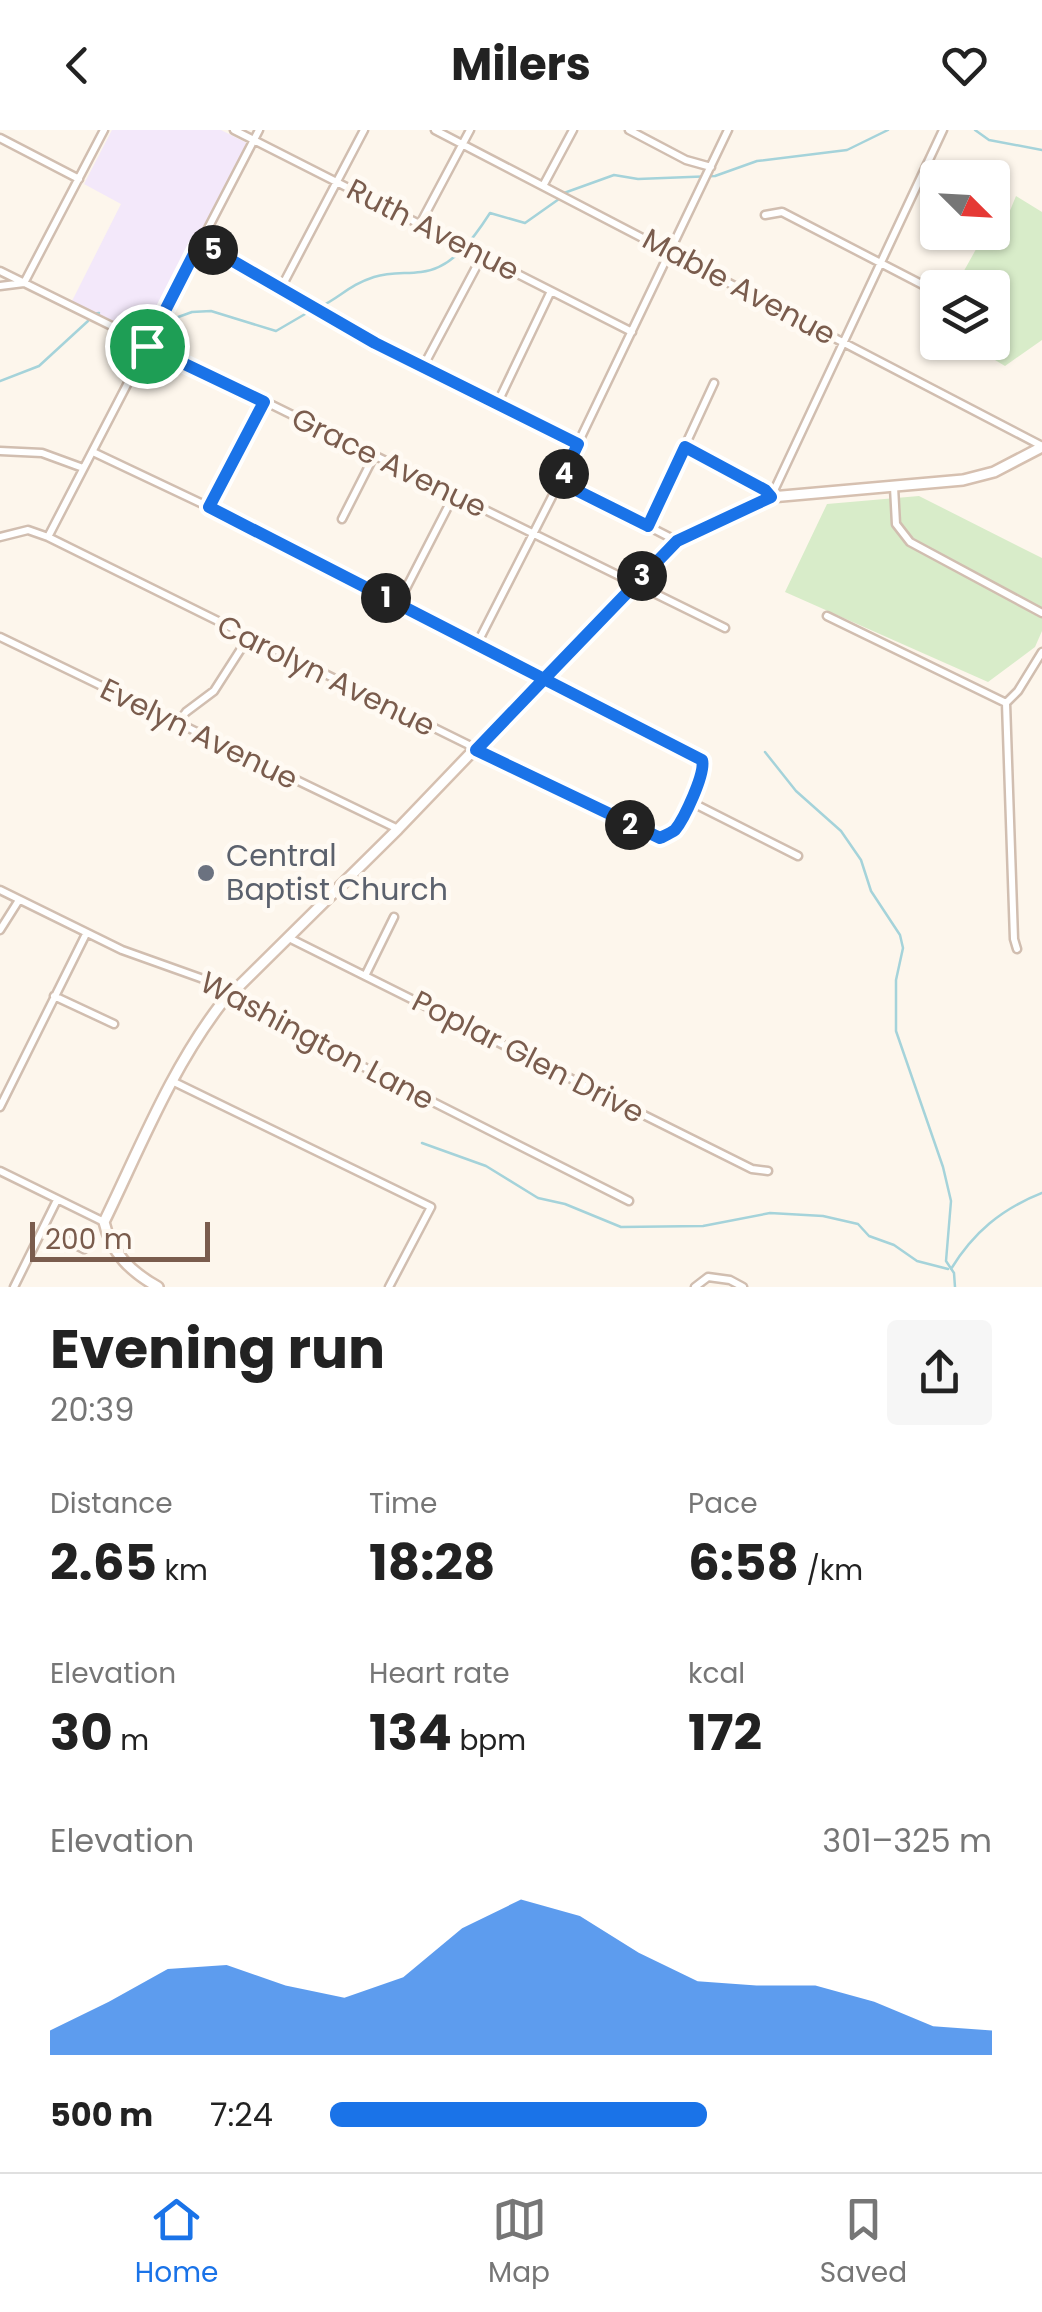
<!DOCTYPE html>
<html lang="en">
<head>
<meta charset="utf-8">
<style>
  body { margin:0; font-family:Poppins,sans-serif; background:#f6f6f6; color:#222; height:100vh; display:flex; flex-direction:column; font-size:38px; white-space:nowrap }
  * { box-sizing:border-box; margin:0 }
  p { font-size:32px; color:#767676 }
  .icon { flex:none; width:55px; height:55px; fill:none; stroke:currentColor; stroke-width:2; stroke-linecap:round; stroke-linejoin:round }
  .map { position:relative; height:1157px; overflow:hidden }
  .drawer { display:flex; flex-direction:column; background:#fff; flex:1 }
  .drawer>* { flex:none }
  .needle { width:65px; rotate:114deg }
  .buttons { position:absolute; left:920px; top:30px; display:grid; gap:20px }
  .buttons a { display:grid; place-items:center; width:90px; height:90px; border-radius:10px; background:#fff; box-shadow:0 2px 8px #0004; font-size:50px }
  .scale { position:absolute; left:30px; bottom:25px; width:180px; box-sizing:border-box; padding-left:10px; border:5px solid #7a5c4d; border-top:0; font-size:28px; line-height:35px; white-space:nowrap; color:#7a5c4d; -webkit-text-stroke:8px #fffaf3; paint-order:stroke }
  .pin { position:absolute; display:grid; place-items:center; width:85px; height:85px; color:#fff; margin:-42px; border:5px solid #fff; border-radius:50%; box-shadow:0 2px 10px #0007 }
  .km { position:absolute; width:50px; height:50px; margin:-25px; border-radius:50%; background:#222; color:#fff; font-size:28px; line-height:50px; text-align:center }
  .round { display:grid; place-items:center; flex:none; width:105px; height:105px; border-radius:10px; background:#f6f6f6 }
  .overview { display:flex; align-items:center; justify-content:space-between; height:170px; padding:0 50px }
  h1 { font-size:55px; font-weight:700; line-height:75px }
  .figures { display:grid; grid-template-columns:repeat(3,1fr); gap:15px; height:170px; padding:10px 50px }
  .figures div { display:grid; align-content:center }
  .figures b { font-size:50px; font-weight:700 }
  .figures small { font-size:28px; font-weight:400 }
  .figures p { font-size:28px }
  .chart { height:280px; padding:20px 50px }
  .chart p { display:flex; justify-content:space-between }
  .chart svg { width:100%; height:180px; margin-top:10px; fill:#1a73e8; opacity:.7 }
  ul { padding:0 50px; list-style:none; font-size:32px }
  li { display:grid; grid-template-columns:160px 120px 1fr; align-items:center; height:75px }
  li i { height:25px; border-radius:12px; background:#1a73e8 }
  header { display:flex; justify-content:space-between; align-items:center; height:130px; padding:0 50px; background:#fff; font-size:45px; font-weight:700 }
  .dock { display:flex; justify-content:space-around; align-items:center; height:140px; border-top:2px solid #e0e0e0; background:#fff; font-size:28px; color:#767676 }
  .dock a { display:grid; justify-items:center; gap:5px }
  .dock .current { color:#1a73e8 }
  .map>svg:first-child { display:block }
  .education { fill:#f3e8fa }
  .green { fill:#d8ecc9 }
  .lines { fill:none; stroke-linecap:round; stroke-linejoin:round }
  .stream { stroke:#a5d3da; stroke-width:2.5 }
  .street-casing { stroke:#d1beb0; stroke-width:11 }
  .secondary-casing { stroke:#d6c0b0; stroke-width:14 }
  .street { stroke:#fff; stroke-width:6 }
  .secondary { stroke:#fff; stroke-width:9 }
  .route-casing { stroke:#fff; stroke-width:20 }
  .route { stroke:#1a73e8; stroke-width:12 }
  .worship-dot { fill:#6b7280; stroke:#fffaf3; stroke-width:4 }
  .labels { text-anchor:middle; stroke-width:10; stroke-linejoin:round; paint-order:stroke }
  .street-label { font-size:30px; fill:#7a5c4d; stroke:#fffaf3 }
  .worship-label { font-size:30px; fill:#5b616d; stroke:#fffaf3; text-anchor:start }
</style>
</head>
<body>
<header><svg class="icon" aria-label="back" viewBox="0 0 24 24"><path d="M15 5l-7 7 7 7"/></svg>Milers<svg class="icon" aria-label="heart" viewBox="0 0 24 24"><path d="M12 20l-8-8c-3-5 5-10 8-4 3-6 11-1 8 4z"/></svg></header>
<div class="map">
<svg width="1042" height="1157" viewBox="0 0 1042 1157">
  <rect width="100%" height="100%" fill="#fdf6ec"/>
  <path class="education" d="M112 0H221L247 13 146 211 71 173 121 74 84 54Z"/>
  <path class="green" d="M1016 66 1042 82V210L1005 236 985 224 994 209 992 158 955 157 985 103 992 102 994 87 1009 83Z
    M919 366 1042 428V501L1035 517 988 552 785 462 827 374Z"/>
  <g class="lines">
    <path class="stream" d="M975 0 989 10 1042 20
      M564 63 614 45 638 49 715 46 757 31 847 20 888 0
      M320 177C341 167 349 155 374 147 391 142 405 144 421 142 452 139 474 108 490 83L525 93 559 69
      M170 190 192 182 211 181 276 201 312 180
      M125 193 152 192
      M0 251 39 236 88 191 92 184 99 183
      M765 622 796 661 841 701 861 730 871 761 900 805 903 818 896 850V901L943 1037 951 1071 946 1131 954 1143 955 1157
      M422 1013 486 1036 538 1068 565 1074 621 1097 703 1096 770 1083 823 1086 858 1094 869 1106 894 1115 917 1131 948 1139
      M951 1139C973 1103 1001 1079 1042 1063"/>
    <g class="street-casing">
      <path id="street" d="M234 0 632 202
        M435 0 1042 316
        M629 0 686 30 711 37
        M0 8 79 49
        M543 56 573 0
        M765 85 782 82 923 155
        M420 94 470 0
        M200 112 375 213 578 314
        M0 141 725 498
        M0 156 24 153 104 0
        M281 158 364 0
        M423 237 482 126
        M498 272 551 161
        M685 317 771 367 943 0
        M0 321 42 323 83 338
        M560 351 677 411
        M894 357 896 394 910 412 1042 483
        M209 377 264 272
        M342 389 374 326
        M648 396 714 253
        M0 407 28 400 48 407 645 702 660 708 674 700 704 638 696 625 209 377 93 322
        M48 407 259 0
        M398 474 454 365
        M827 486 1006 573
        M0 507 398 699
        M477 514 560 351 728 0
        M1006 573 1014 809 1017 819
        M1006 573 1018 561 1042 522
        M177 594 186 582 214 561 248 508
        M689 671 798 726
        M0 760 122 820 234 860 265 887 629 1071
        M0 800 19 770
        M289 808 752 1039 768 1041
        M365 846 394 787
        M54 866 114 894
        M172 951 431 1077 389 1157
        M0 977 86 804
        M0 1041 104 1092
        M43 1099 84 1119
        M14 1157 57 1070
        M695 1157 708 1147 730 1150 743 1157"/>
    </g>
    <g class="secondary-casing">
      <path id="secondary" d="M158 1157C131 1142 111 1123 104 1092 140 1018 171 939 221 874L398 699 655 431 677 411 771 367 963 350 994 342 1042 317"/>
    </g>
    <use href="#street" class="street"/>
    <use href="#secondary" class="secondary"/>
  </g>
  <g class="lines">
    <g class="route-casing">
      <path id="route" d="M147 216 264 272 209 377 544 549 476 620 660 708C664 706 671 703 675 700 684 689 706 643 702 630L544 549 677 411 771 367 765 360 685 317 648 396 560 352 578 314 375 213 200 112 147 216"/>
    </g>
    <use href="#route" class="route"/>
  </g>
  <circle class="worship-dot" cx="206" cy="743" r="10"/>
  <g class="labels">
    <g class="street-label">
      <text transform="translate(433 100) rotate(27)" y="10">Ruth Avenue</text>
      <text transform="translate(739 157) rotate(28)" y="10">Mable Avenue</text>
      <text transform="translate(389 333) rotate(26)" y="10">Grace Avenue</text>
      <text transform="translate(326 546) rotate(26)" y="10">Carolyn Avenue</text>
      <text transform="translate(199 604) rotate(26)" y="10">Evelyn Avenue</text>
      <text transform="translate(317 911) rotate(28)" y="10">Washington Lane</text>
      <text transform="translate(528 927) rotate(27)" y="10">Poplar Glen Drive</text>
    </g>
    <g class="worship-label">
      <text x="226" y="736">Central<tspan x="226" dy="34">Baptist Church</tspan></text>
    </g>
  </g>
</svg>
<div class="buttons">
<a><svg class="needle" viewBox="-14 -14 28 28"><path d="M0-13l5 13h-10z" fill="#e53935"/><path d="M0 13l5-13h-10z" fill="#767676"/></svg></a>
<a><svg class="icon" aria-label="layers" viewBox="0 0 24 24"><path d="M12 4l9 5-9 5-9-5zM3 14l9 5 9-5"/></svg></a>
</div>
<div class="scale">200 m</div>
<div class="pin" style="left:147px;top:216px;background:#1e9e55"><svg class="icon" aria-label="arrive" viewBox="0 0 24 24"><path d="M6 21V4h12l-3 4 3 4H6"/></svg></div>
<b class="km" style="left:386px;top:468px">1</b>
<b class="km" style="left:630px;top:695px">2</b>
<b class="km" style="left:642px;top:446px">3</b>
<b class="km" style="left:564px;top:344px">4</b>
<b class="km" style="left:213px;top:120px">5</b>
</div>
<section class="drawer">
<div class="overview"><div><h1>Evening run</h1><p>20:39</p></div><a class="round"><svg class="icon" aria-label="share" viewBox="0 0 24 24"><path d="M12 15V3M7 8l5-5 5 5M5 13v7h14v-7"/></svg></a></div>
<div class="figures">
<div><p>Distance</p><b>2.65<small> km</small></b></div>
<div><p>Time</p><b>18:28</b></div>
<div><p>Pace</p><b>6:58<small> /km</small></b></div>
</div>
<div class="figures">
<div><p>Elevation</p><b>30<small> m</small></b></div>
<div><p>Heart rate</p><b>134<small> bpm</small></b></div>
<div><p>kcal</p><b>172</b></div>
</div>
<div class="chart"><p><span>Elevation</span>301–325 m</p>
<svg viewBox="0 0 160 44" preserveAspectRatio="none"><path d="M0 44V38L10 31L20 23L30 22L40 27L50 30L60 25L70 13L80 6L90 10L100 19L110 26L120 27L130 27L140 31L150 37L160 38V44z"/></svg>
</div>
<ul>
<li><b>500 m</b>7:24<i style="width:57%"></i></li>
</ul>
</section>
<nav class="dock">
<a class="current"><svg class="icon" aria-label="home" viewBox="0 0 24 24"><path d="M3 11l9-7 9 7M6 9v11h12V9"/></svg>Home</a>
<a><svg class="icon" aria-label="map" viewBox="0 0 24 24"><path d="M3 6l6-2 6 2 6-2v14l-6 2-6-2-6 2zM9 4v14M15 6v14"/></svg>Map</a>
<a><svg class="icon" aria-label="saved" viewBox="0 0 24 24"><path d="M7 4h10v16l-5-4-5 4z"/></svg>Saved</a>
</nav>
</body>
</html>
